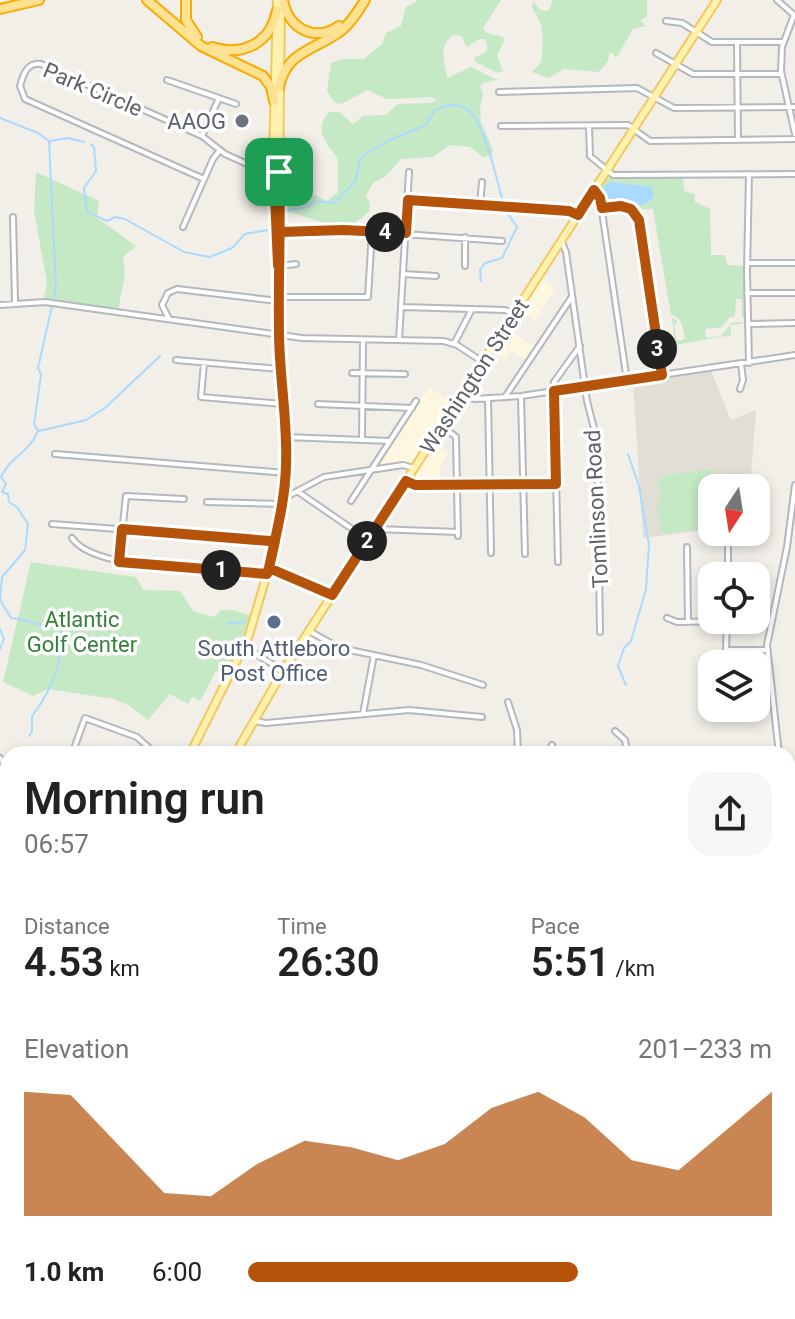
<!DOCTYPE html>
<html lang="en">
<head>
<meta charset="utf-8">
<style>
  body { margin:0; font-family:Roboto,sans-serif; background:#f6f6f6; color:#222; height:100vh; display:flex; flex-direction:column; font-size:30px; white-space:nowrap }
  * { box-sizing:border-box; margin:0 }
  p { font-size:26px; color:#767676 }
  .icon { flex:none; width:44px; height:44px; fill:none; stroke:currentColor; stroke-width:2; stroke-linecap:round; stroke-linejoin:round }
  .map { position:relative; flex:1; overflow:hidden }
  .details { position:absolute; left:0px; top:746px; width:796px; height:574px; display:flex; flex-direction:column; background:#fff; border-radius:24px 24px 0 0; box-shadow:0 4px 12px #0003 }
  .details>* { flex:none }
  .needle { width:52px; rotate:192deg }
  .fabs { position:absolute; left:698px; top:474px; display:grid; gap:16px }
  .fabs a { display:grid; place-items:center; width:72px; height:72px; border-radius:16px; background:#fff; box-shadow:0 4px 12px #0003; font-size:40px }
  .pin { position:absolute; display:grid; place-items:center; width:68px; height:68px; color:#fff; margin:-34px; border-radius:16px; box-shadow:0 4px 12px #0006 }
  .km { position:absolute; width:40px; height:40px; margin:-20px; border-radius:50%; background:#222; color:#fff; font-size:22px; line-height:40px; text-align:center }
  .round { display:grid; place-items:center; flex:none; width:84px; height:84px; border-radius:24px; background:#f6f6f6 }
  .summary { display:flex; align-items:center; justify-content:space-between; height:136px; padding:0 24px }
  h1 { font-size:44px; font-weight:600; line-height:60px }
  .stats { display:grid; grid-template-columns:repeat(3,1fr); gap:12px; height:136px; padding:8px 24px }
  .stats div { display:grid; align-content:center }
  .stats b { font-size:40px; font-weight:600 }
  .stats small { font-size:22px; font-weight:400 }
  .stats p { font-size:22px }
  .chart { height:224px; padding:16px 24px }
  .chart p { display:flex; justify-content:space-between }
  .chart svg { width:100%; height:144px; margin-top:8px; fill:#b45309; opacity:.7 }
  ul { padding:0 24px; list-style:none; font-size:26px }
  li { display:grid; grid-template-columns:128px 96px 1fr; align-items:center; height:60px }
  li i { height:20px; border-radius:10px; background:#b45309 }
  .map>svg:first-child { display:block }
  .commercial { fill:#fef7e0 }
  .education { fill:#e1ded6 }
  .green { fill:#c5e8c5 }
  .water { fill:#aadaff }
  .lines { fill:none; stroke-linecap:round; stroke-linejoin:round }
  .stream { stroke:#aadaff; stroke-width:2 }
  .river { stroke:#aadaff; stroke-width:5 }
  .minor-casing { stroke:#b5b8bc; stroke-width:8 }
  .major-casing { stroke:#f2c960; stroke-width:10 }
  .highway-casing { stroke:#f9ab00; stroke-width:12 }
  .minor { stroke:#fff; stroke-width:4 }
  .major { stroke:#fff2af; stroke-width:6 }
  .highway { stroke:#fde293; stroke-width:8 }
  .route-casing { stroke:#fff; stroke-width:16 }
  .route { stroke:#b45309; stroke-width:10 }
  .worship-dot { fill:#6b7280; stroke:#fff; stroke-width:3 }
  .service-dot { fill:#5c6f8a; stroke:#fff; stroke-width:3 }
  .labels { text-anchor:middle; stroke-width:7; stroke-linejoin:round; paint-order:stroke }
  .street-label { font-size:22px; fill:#5f6368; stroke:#fff }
  .worship-label { font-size:22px; fill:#5b616d; stroke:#fff; text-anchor:end }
  .park-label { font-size:22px; fill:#348238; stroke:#fff }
  .service-label { font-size:22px; fill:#4e5e75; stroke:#fff }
</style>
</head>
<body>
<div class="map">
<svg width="795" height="1319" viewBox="0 0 795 1319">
  <rect width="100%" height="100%" fill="#f1efe8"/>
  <path class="commercial" d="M542 279 555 288 535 321 521 312Z
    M509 330 535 347 526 360 512 351 505 361 494 353Z
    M429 387 452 403 413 462 377 467Z
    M435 445 448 453 440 467V483L416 482 413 479Z"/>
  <path class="education" d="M711 371 731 420 756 410 750 488H712V529L643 538 633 383Z"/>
  <path class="green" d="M418 0H501L483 28 487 33 503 37 504 41 497 56 503 71 497 73 474 61 475 57C483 53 489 54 487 43L484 39H479L467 47 461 36 454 35C438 44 444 62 447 78L471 67 497 80 483 83 480 86 483 94 480 109 481 122 493 150 491 156 483 157 470 147 450 145 433 157 401 159 386 176 373 183 366 195 370 204 369 212 355 223H324L287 211 284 204C289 194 302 196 311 193L327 201 338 192V159C328 143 312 132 329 112H339L353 124 363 116 386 115 397 104 430 103 437 100 431 97 387 99 367 90 342 104 334 102 327 91 331 63 344 59H364L382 44 386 33 401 26 406 7Z
    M533 0 539 9 545 11 549 10 553 0H647V17L640 20 646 26 633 29 616 58 612 53 609 54 608 61 599 72 564 69 548 78 532 72 541 62 543 41 541 24 532 7Z
    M36 172 99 201 97 218 136 246 123 257 125 274 118 311 57 301 43 302 47 282 34 212Z
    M607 178H683L684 191 695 194V202L710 209 711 255H725L727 265 745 266 746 317 742 318V299H736L735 316 729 318 722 327 706 329 705 335 707 338 721 336 733 322 747 323 731 325V335L675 345 672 318 677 320V323L674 324 676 339 680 341 685 338C683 328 682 317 671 315L653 209C637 210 623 205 607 206L599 191Z
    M709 469 715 471 716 486 712 488V496L700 504V529L666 534 661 530 657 506 660 494 658 479 668 475Z
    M31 562 136 577 143 590 180 591 194 612 214 617 221 610H234L251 616 226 675 216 671 200 701 192 697 188 704 170 694 148 720 130 706 114 699 48 689 33 696 3 682Z
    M795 1083V1311L788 1310V1087Z
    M8 1250V1312H185L212 1319H0V1272Z
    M286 1312H338L340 1319H292Z"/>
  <path class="water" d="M610 182 650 187 654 192 653 199 643 205 608 200 603 187Z"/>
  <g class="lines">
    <path class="stream" d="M0 118 38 133 49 141 56 288 38 368 41 375 34 424 38 431C27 456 13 453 1 477L6 484 2 492 8 494 9 502 17 507 28 524 25 550 2 577 0 601
      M50 141 68 138 84 142
      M91 144 94 147 96 171 84 188 87 212 107 221 115 217 125 219 184 252 210 257 232 248 245 234 268 230
      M284 211 308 207 314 201 334 203 355 182 361 157 388 141 426 125 435 110C445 106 454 102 465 108 484 117 497 182 503 202
      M481 281 480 270 485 263 502 258 517 227 506 211
      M39 431 86 420 105 408 160 356
      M0 600 11 618C37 619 40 636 61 612L91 626 105 624
      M228 623 244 622
      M0 629 4 639 0 649
      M626 685 618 666 624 648 631 641 646 589 649 545 639 486 628 454
      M29 736 32 732V716C43 702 57 677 59 659 61 643 59 630 65 615
      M0 1081 8 1087
      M298 1312 305 1319"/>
    <path class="river" d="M788 1172 792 1174 788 1181
      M788 1211 795 1215
      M682 1319 687 1312"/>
    <g class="minor-casing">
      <path id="minor" d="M777 0 793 14
        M794 15 782 47 781 71 795 134
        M666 21 682 23 712 42H784
        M737 42 738 140
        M656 53 693 74H781
        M167 80 236 104
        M499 92 637 88 674 108 795 107
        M501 126 628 125 650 141 795 139
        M589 126 590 156 613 175 795 174
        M202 136 219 98
        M749 174 747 272 749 363
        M204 179 25 99 20 86C23 75 27 62 41 64L202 136 225 154 265 172H273
        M594 190 600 198 627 381
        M408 200 569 211 578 215
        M480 205 482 182
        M602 208 626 207 638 216 662 375
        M13 217 15 302
        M183 227 213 159 220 150
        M280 232 348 230 502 241
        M562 242 566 252 587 401 597 440 600 632
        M747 263H795
        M279 266 296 264
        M465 266V237
        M403 274 436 276
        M747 293H795
        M278 297H368L372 231
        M0 305 45 302 302 338 444 341 457 345 483 362
        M402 307 505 310 514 314
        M169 319 162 305 168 293 177 289 278 301
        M748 324 795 323
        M399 340 409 172
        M454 344 472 309
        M176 360 280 369
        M204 363 201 397 283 404
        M352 373 405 374
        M554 382 580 346
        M740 389 743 380 741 364
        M554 391 558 562
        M462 394 474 399 521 396 795 355
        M521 396 525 554
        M505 397 571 298
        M488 398 491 553
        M318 404 412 408
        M442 426 456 437 458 536
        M286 437 390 441
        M362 438 363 340
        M55 454 286 473
        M406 481C427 492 526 484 556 484
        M297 491 368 540
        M284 496 290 495 324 477 403 465 414 468
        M351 501 416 401
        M207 502 283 504
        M52 524 275 541
        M376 529 458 532
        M72 538C96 574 224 567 267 574
        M687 547 688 622
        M119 562 126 496 184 499
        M269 568 332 595
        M728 576V547
        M667 618 677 622 727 621
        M727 620 726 650H766
        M309 631 340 648 421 665 483 685
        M245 647 283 671
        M508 702 517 730 518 754
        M363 714 374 655
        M254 721 266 723 409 710 482 717
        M615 731 625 740 627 754
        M72 754 85 718 137 737 156 754
        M547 754 552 745
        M779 754 767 645 787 547 795 485
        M0 758 8 769
        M0 839 8 843
        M788 852H795
        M788 925 795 922
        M0 1029 8 1033
        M788 1033 795 1030
        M264 1312 270 1319
        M372 1312 374 1319
        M499 1312V1319
        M609 1312 615 1319"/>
    </g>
    <g class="major-casing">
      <path id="major" d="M276 252 273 157 277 0
        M190 754 248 638 267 574 284 496 287 457 279 342 278 265 281 4
        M235 754 283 671 717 0
        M788 808H795
        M0 918 8 913
        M0 1143 8 1133"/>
    </g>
    <g class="highway-casing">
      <path id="highway" d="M147 0 201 46 263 76 271 87 274 101
        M186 0V20L197 37
        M283 0C288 28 314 43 339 26
        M0 9 39 0
        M212 47C243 57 271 43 277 10
        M279 88C286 50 315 51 342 30 352 22 358 11 365 0"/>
    </g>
    <use href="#minor" class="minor"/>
    <use href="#major" class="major"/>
    <use href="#highway" class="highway"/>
  </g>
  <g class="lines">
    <g class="route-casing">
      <path id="route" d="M279 172C281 225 278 278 279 331 279 376 288 421 286 466 285 501 276 534 269 568L267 574 119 562 122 529 270 541H275L269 568 332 595 406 481 415 485 556 484 554 391 662 375 639 220 631 209 621 206 602 208 600 198 594 190 578 215 569 211 408 200 406 233 343 230 280 232 278 265 274 172H279"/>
    </g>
    <use href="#route" class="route"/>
  </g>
  <circle class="worship-dot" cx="242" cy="121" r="8"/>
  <circle class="service-dot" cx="274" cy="622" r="8"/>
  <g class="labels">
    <g class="street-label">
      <text transform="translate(93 89) rotate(23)" y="8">Park Circle</text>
      <text transform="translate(474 376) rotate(-57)" y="8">Washington Street</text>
      <text transform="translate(596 509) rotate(-93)" y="8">Tomlinson Road</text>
    </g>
    <g class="worship-label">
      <text x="226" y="129">AAOG</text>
    </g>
    <g class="park-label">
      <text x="82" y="627">Atlantic<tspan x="82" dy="25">Golf Center</tspan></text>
    </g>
    <g class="service-label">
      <text x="274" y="656">South Attleboro<tspan x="274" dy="25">Post Office</tspan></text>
    </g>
  </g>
</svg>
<div class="fabs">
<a><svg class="needle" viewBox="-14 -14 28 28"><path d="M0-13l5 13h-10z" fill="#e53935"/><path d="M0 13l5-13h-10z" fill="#767676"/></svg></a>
<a><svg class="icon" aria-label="locate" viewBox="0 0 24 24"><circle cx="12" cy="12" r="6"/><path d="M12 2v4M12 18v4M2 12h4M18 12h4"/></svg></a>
<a><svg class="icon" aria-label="layers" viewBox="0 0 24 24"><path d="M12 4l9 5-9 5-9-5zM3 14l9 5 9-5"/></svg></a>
</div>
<div class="pin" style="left:279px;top:172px;background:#1e9e55"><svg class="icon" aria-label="arrive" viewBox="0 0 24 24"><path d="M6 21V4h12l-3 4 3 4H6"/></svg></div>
<b class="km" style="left:221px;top:570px">1</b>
<b class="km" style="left:367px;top:541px">2</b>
<b class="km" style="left:657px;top:349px">3</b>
<b class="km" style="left:385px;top:232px">4</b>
<section class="details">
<div class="summary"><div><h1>Morning run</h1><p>06:57</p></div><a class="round"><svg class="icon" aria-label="share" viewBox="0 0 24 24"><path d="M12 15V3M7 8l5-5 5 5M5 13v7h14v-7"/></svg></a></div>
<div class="stats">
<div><p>Distance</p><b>4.53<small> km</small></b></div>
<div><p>Time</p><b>26:30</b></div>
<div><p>Pace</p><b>5:51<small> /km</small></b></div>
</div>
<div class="chart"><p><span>Elevation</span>201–233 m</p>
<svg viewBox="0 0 160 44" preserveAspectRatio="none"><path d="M0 44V6L10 7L20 22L30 37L40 38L50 28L60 21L70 23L80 27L90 22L100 11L110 6L120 14L130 27L140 30L150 18L160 6V44z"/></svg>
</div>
<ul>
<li><b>1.0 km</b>6:00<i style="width:63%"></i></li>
</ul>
</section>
</div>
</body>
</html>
